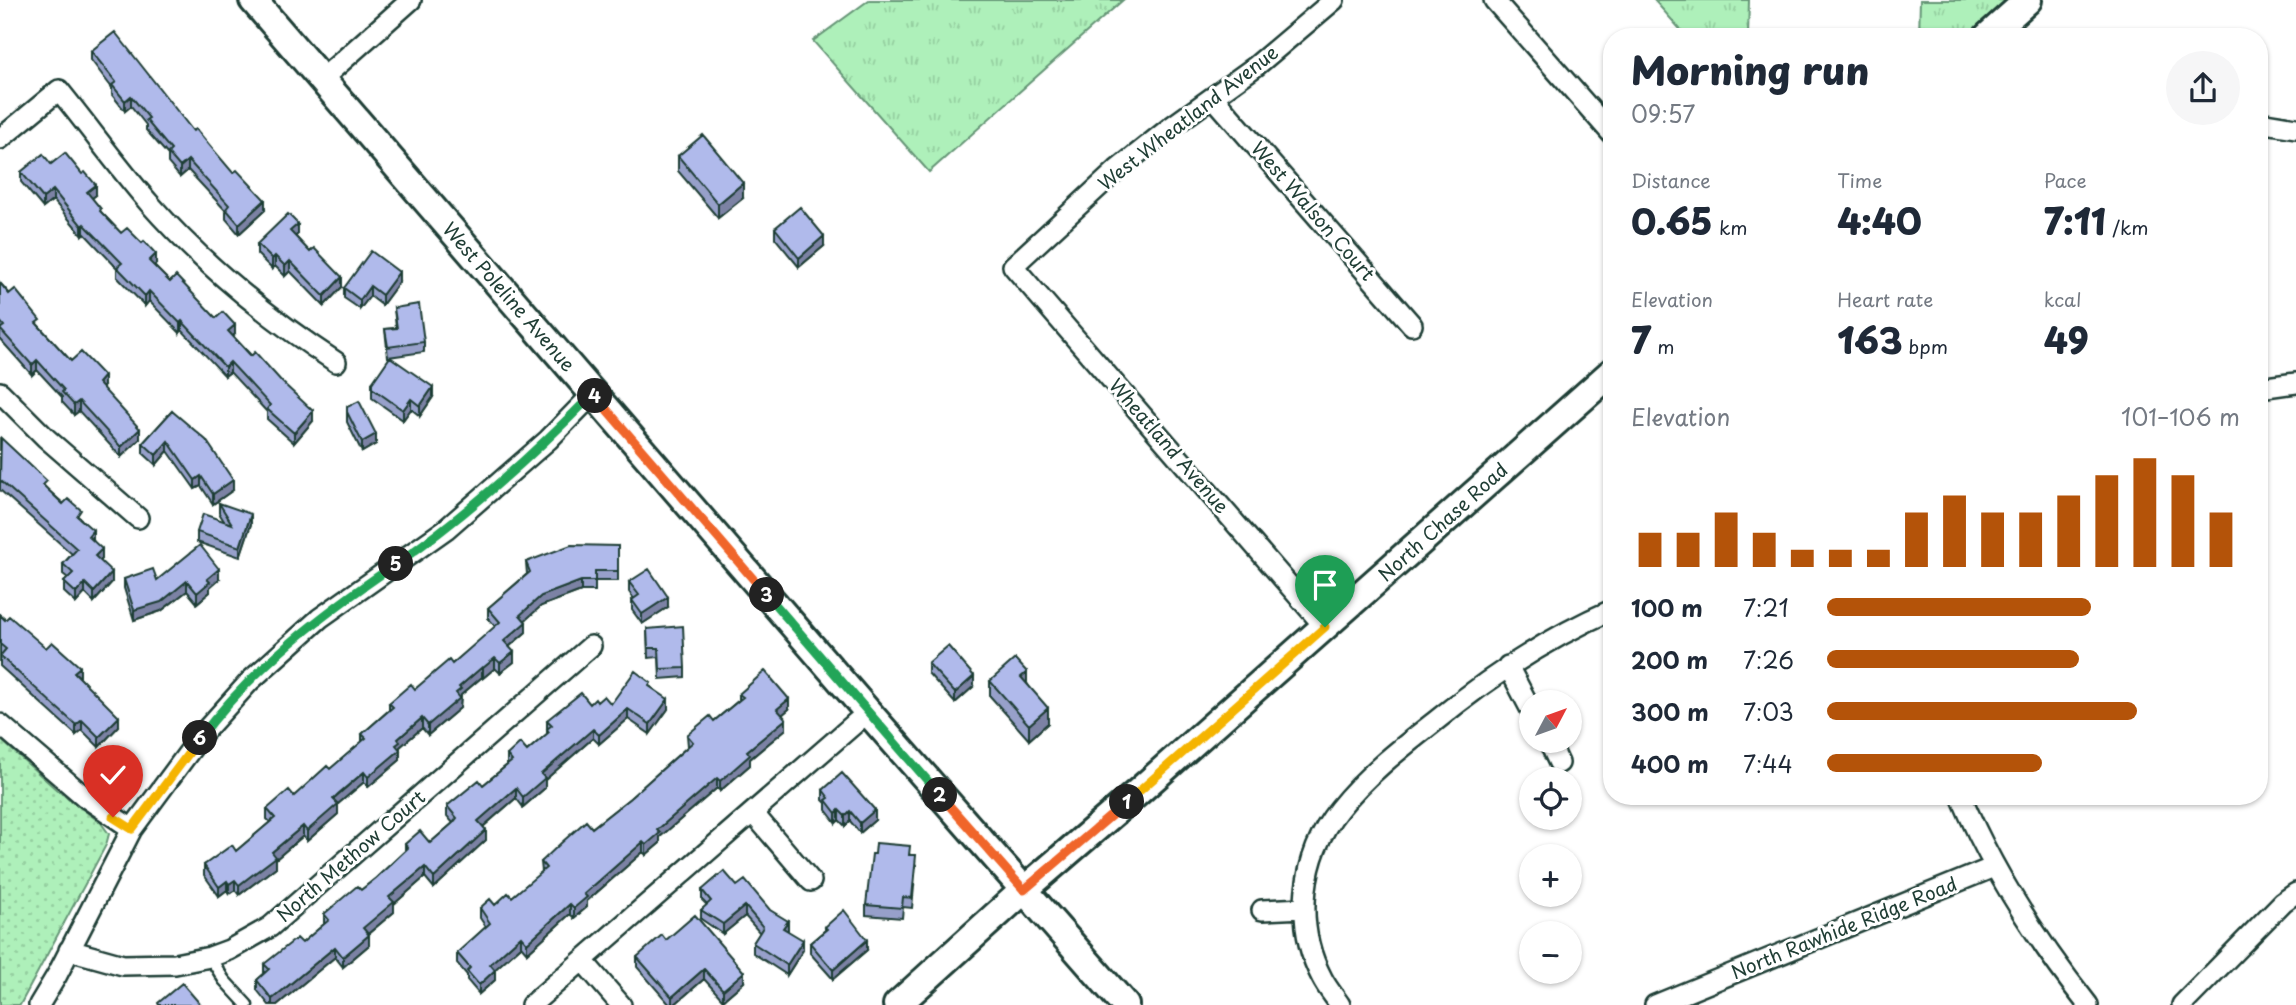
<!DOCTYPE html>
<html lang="en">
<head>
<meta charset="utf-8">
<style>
  body { margin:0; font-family:"Playpen Sans",sans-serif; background:#f6f6f7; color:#1f2937; height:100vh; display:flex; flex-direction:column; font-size:26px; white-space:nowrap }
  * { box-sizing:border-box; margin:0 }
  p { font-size:23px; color:#747a83 }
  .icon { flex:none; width:38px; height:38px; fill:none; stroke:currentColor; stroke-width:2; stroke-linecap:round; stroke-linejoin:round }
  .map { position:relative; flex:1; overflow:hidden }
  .sheet { position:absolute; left:1603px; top:28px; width:665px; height:777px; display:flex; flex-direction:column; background:#fff; border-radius:28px; box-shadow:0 2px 5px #0004 }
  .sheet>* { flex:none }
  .needle { width:46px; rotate:49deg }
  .buttons { position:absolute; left:1519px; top:690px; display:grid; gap:14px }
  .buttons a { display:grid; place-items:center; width:63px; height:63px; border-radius:50%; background:#fff; box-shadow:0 2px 5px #0004; font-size:35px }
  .pin { position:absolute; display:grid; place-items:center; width:60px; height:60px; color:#fff; margin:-72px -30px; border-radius:50% 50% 50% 0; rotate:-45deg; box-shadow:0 0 7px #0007 }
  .pin .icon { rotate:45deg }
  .km { position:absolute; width:35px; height:35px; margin:-18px; border-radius:50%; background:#222; color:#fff; font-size:19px; line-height:35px; text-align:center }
  .round { display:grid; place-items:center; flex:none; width:74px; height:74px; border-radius:37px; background:#f6f6f7 }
  .summary { display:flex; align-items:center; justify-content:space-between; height:119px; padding:0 28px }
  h1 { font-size:38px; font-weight:800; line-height:52px }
  .stats { display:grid; grid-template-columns:repeat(3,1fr); gap:10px; height:119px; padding:7px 28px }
  .stats div { display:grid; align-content:center }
  .stats b { font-size:35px; font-weight:800 }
  .stats small { font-size:19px; font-weight:400 }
  .stats p { font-size:19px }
  .chart { height:196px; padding:14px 28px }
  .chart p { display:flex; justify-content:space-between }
  .chart svg { width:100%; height:126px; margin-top:7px; stroke:#b45309; stroke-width:6 }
  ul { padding:0 28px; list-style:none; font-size:23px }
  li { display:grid; grid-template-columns:112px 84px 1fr; align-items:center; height:52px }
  li i { height:18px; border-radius:9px; background:#b45309 }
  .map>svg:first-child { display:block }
  .grass { fill:url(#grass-tufts); stroke:#669677; stroke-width:2 }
  .park { fill:url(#park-dots); stroke:#669677; stroke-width:2 }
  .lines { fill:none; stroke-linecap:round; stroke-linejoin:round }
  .lane-casing { stroke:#1f3d34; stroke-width:15 }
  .street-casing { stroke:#1f3d34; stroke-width:24 }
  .secondary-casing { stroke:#1f3d34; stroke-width:32 }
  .lane { stroke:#fff; stroke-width:10 }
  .street { stroke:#fff; stroke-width:19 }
  .secondary { stroke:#fff; stroke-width:26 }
  .wall { fill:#97a0ca; stroke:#1f3d34; stroke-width:2 }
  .shaded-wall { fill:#7b82a4; stroke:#1f3d34; stroke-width:2 }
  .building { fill:#b0baeb; stroke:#1f3d34; stroke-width:2 }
  .split-1-casing { stroke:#fff; stroke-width:14 }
  .split-2-casing { stroke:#fff; stroke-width:14 }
  .split-3-casing { stroke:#fff; stroke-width:14 }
  .split-4-casing { stroke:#fff; stroke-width:14 }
  .split-5-casing { stroke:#fff; stroke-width:14 }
  .split-6-casing { stroke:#fff; stroke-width:14 }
  .split-7-casing { stroke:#fff; stroke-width:14 }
  .split-1 { stroke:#f5b400; stroke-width:9 }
  .split-2 { stroke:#f0652b; stroke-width:9 }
  .split-3 { stroke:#22a559; stroke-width:9 }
  .split-4 { stroke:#f0652b; stroke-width:9 }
  .split-5 { stroke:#22a559; stroke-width:9 }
  .split-6 { stroke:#22a559; stroke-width:9 }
  .split-7 { stroke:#f5b400; stroke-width:9 }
  .labels { text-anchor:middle; stroke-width:6; stroke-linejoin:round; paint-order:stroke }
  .street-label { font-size:19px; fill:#1f3d34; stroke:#fff }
</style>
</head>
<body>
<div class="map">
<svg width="2296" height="1005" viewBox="0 0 2296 1005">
  <defs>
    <pattern id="grass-tufts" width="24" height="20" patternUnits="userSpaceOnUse" patternTransform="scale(1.75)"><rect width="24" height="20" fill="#aef0ba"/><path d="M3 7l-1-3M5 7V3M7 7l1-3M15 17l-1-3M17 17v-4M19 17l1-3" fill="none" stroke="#95cfa0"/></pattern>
    <pattern id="park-dots" width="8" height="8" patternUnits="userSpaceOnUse" patternTransform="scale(1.75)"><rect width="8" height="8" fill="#aef0ba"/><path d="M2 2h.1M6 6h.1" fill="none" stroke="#95cfa0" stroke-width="1.8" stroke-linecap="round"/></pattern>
  </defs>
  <rect width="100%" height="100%" fill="#fff"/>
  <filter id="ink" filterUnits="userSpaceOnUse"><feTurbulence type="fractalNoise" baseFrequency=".0143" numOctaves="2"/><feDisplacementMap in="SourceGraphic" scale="14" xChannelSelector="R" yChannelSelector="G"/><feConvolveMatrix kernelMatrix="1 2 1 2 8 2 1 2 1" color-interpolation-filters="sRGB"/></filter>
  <g filter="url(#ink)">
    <path class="grass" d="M869 0H1123L929 172 813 41Z
      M1654 0H1749L1748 37H1687Z
      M1920 0H2009L1969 37H1919Z"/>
    <path class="park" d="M0 739 57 790 101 823 109 834 106 845 20 1005H0Z"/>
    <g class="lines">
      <g class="lane-casing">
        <path id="lane" d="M210 957 224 980 247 1005"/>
      </g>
      <g class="street-casing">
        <path id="street" d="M1494 0 1612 134
          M322 79 411 0
          M1213 97 1412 325
          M2259 122 2296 128
          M0 139 59 90C89 127 117 166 149 203 203 264 267 317 336 362
          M2259 388 2296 383
          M0 392 46 438 138 518
          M1325 627 1013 266 1117 170 1171 127 1256 66 1334 0
          M1508 666 1531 710
          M0 724 85 797 132 829
          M1548 740 1559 763
          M1961 796C1993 873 2037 940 2088 1005
          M753 813 811 881
          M1262 910 1304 908
          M69 950 123 965 175 964 210 957 229 950 270 927 591 646
          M583 961 621 1005
          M39 1005 57 975 132 829 203 733 250 681 320 618 446 529 548 440 593 394
          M531 1005 868 712
          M1340 1005C1334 996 1327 988 1322 978 1294 925 1301 856 1339 809 1365 776 1401 748 1433 723 1488 678 1547 638 1612 610
          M1655 1005 1994 867
          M2182 1005 2283 902 2296 893"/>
      </g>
      <g class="secondary-casing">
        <path id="secondary" d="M253 0 868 712 1125 1005
          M1987 37 2028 0
          M897 1005 1024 890 1138 792 1612 372"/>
      </g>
      <use href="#lane" class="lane"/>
      <use href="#street" class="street"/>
      <use href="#secondary" class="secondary"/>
    </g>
    <path class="wall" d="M91 51 193 131 265 210 239 234 226 219V211L188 170 180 177 168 163V155L146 130V125L131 106 125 111 112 95V88L91 60Z
      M678 156 743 198 718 218 678 171Z
      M51 164 96 195 92 198 101 212 121 233 156 264 154 266 170 282 216 318 235 334 233 336 313 421 294 443 267 419V412L230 372 225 376 182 330 180 333 149 301 145 306 117 277V268L84 233 82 235 53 200 43 208 21 182V172Z
      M775 228 824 246 799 267 775 238Z
      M298 234 295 236 342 287 324 306 290 271 285 276 275 266 272 269 257 254V244Z
      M399 282 382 305 370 296 360 309 344 298V288Z
      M0 283 71 361 104 386 102 388 140 439 121 457 79 411 74 415 62 402V397L37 370 32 375 0 339Z
      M394 308 424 342V352L388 357 385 329 396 328Z
      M372 383 433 397 420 416 411 409 403 420 372 398Z
      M347 407 376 444 362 452 347 422Z
      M172 411 233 490 213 504 201 486 195 489 168 451 156 465 143 453V443Z
      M0 439 47 489 81 519 93 540 102 559 100 561 112 582 94 602 85 593 76 603 64 592V582L68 578 63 574V564L72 554 0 490Z
      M219 503 251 524 240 557 197 542V532L224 521 219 513Z
      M618 546V581H595V591H581L541 606 524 621 526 632 509 647 514 662 500 673 495 668 483 678 482 677 461 695 460 708 428 735 422 728 400 747V760L368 787 364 782 338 804V814L307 841 303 836 276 859V867L239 895 235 890 229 894 227 890 219 896 204 875V865L236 851 270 822 267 819V809L294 796 330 769 362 742V734L389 710V703L415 689 452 664 496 627 488 618V608L527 574 526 562Z
      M124 579 157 580 219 579 210 587V592L197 603 187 591 161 611 134 620 124 588Z
      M629 582 668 607 642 624 632 610V600L634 599 629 592Z
      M0 615 79 677 119 726 99 747 82 730 76 735 0 666Z
      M647 629 685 668V677L660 679 659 657 648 658Z
      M928 663 974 686 955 703 928 673Z
      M990 681 1027 683 1048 723 1029 740 990 696Z
      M651 687 668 709 650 734 628 719 599 744 593 738 545 780V788L523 807 516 798 483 827 486 840 434 888 425 877 394 904V912L368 934 369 945 343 967 335 957 277 1005H269L257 990V980L264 974V964L302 943 324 924V914L361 890 376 878 405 851V844L430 843 453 823 447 816V806L483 785 507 765V755L527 751 547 734V720L590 704 597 702 611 704Z
      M739 694 789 709 782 715 786 729 750 759V765L720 791 717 788 660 837V843L646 855 643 852 587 901V907L574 918 570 914 527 953 521 946 494 970 495 980 479 994 467 980V975L457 963V953L486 927 480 918V908L495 905 512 897 542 872 541 862 592 828 630 798 688 746 687 735 714 721 739 700Z
      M823 790 875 820 860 833 850 821 845 826 839 820 836 823 826 810V803L823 800Z
      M910 855 916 865 912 908 903 907 902 918 866 915V905Z
      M737 886 787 931 803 950 787 975 753 953V943L760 933 745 916 723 934 701 919V910L707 905 702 900V890Z
      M825 927 867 950 833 979 810 953V943L825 930Z
      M666 940 744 982 723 1000 704 979 674 1005H670L637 967V957Z"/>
    <path class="shaded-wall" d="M131 96V106L125 111V101Z
      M188 160V170L180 177V167Z
      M743 183V198L718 218V204Z
      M96 185V195L87 202V192Z
      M53 190V200L43 208V198Z
      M265 200V210L239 234V224Z
      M84 224V233L82 235V226Z
      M298 224V234L290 241V231Z
      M824 236V246L799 267V258Z
      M156 254V264L149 271V261Z
      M275 256V266L272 269V259Z
      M290 261V271L285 276V266Z
      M399 272V282L382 305V295Z
      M342 277V287L324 306V296Z
      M370 286V296L360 309V300Z
      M149 291V301L145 306V296Z
      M182 321V330L180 333V323Z
      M235 325V334L228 341V331Z
      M37 360V370L32 375V365Z
      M230 362V372L225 376V367Z
      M104 376V386L98 393V383Z
      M433 387V397L420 416V406Z
      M411 399V409L403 420V410Z
      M79 401V411L74 415V405Z
      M313 411V421L294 443V433Z
      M140 429V439L121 457V447Z
      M376 434V444L362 452V442Z
      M168 441V451L156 465V455Z
      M201 476V486L195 489V480Z
      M233 480V490L213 504V494Z
      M251 514V524L240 557V547Z
      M93 530V540L88 546V536Z
      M102 549V559L95 566V556Z
      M219 569V579L210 587V592L197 603V593L207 579Z
      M112 572V582L94 602V592Z
      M187 581V591L161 611 134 620V610Z
      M581 581V591L541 606 520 625V615L541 596Z
      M85 583V593L76 603V593Z
      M668 597V607L642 624V614Z
      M526 622V632L504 651V641Z
      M514 652V662L500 673V663Z
      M495 658V668L483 678V668Z
      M80 667V677L74 672Z
      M482 667V677L461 695 460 708 428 735V725L456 693 459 687Z
      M1027 672V687L1021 677Z
      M974 676V686L955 703V693Z
      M668 699V709L650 734V724Z
      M789 699V709L777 719V709Z
      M1048 708V723L1029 740V725Z
      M628 709V719L599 744V735Z
      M119 717V726L99 747V737Z
      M422 718V728L400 747V760L368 787V777L398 739Z
      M786 719V729L750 759V765L720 791V781L747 751Z
      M82 720V730L76 735V725Z
      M593 729V738L545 780V788L523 807V797L541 774Z
      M364 772V782L338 804V814L307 841V831L333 799Z
      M717 778V788L660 837V843L646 855V845L657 830Z
      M516 788V798L478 831V821Z
      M839 810V820L836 823V813Z
      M875 810V820L860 833V823Z
      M850 811V821L845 826V816Z
      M303 826V836L276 859V867L239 895V885L272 852Z
      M486 830V840L434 888V878Z
      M643 842V852L587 901V907L574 918V908L584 894Z
      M425 867V877L394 904V912L363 938V928L389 897Z
      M235 880V890L229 894V884Z
      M227 881V890L219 896V887Z
      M570 904V914L527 953V943Z
      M745 906V916L723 934V924Z
      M788 921V931L783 928Z
      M369 935V945L343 967V957Z
      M521 936V946L490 974V964Z
      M803 940V950L787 975V965Z
      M867 940V950L833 979V970Z
      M335 947V957L277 1005H272V999Z
      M704 969V979L674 1005H672V997Z
      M495 970V980L479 994V985Z
      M744 972V982L723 1000V990Z"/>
    <path class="building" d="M115 32 193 131 196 129 233 173 237 170 265 200 239 224 226 209 229 205 188 160 180 167 168 153 171 150 146 120 149 118 131 96 125 101 112 85 116 82 91 51Z
      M703 135 743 183 718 204 678 156Z
      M65 153 82 174 85 172 96 185 87 192 101 209 100 211 121 233 127 228 142 243 144 241 156 254 149 261 170 282 176 276 216 318 223 312 235 325 228 331 251 356 255 352 283 383 313 411 294 433 267 409 270 405 230 362 225 367 182 321 180 323 149 291 145 296 117 267 122 263 84 224 82 226 53 190 43 198 21 172 43 154 51 164Z
      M800 207 824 236 799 258 775 228Z
      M288 214 298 224 290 231 310 252 314 248 342 277 324 296 290 261 285 266 275 256 272 259 257 244Z
      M371 251 399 272 382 295 370 286 360 300 344 288Z
      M0 283 9 294 15 289 40 320 36 323 71 361 81 352 104 376 98 383 140 429 121 447 79 401 74 405 62 392 64 390 37 360 32 365 0 329 4 326 0 321Z
      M419 304 424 342 388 347 385 329 397 328 394 308Z
      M390 357 433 387 420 406 411 399 403 410 372 388V383Z
      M359 401 376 434 362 442 347 412V407Z
      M172 411 206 440 233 480 213 494 201 476 195 480 168 441 156 455 143 443Z
      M1 438 47 481 43 485 63 504 68 499 81 510 77 516 93 530 88 536 102 549 95 556 112 572 94 592 85 583 76 593 64 582 73 573 63 564 77 549 0 480Z
      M219 503 251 514 240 547 197 532 203 514 232 524Z
      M200 545 219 569 207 579 210 582 197 593 187 581 161 602 134 610 124 579 153 569 157 580Z
      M571 545 618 546V571H595V581H581L541 596 520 615 526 622 504 641 514 652 500 663 495 658 483 668 482 667 459 687 461 689 456 693 460 698 428 725 422 718 398 739 400 742 396 745 400 750 368 777 364 772 338 794 333 799 338 804 307 831 303 826 272 852 276 857 239 885 235 880 229 884 227 881 219 887 204 865 232 845 236 851 275 818 267 809 289 790 294 796 327 766 330 769 366 738 362 734 393 707 389 703 411 684 415 689 449 660 452 664 500 622 488 608 530 572 526 562Z
      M649 569 668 597 642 614 632 600 639 595 629 582Z
      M0 615 5 620 9 616 46 648 52 642 80 667 74 672 119 717 99 737 82 720 76 725 0 656 6 649 0 644Z
      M683 626 685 668 660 669 659 648H648L647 629Z
      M948 646 974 676 955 693 928 663Z
      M1015 659 1027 672 1021 677 1048 708 1029 725 990 681Z
      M635 671 651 683 649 686 668 699 650 724 628 709 599 735 593 729 541 774 545 778 523 797 516 788 478 821 486 830 434 878 425 867 389 897 394 902 363 928 369 935 343 957 335 947 272 999 257 980 269 969 264 964 297 938 302 943 329 920 324 914 357 886 361 890 376 878 408 848 405 844 420 831 430 843 453 823 457 818 447 806 479 780 483 785 512 761 507 755 520 743 527 751 549 732 547 729 552 725 547 720 581 693 590 704 595 699 597 702 604 696 611 704Z
      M765 671 789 699 777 709 786 719 747 751 750 755 733 770 720 781 717 778 657 830 660 833 646 845 643 842 584 894 587 897 574 908 570 904 527 943 521 936 490 964 495 970 479 985 467 971 470 968 457 953 490 923 480 908 490 899 495 905 508 893 512 897 546 868 541 862 561 843 586 821 592 828 630 798 693 742 687 735 710 716 714 721 743 697 739 694Z
      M842 773 875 810 860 823 850 811 845 816 839 810 836 813 826 800 829 798 823 790Z
      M876 843 910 846 909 855H916L912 898 903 897 902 908 866 905 872 854H875Z
      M724 871 737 886 745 880 770 910 788 921 783 928 803 940 787 965 753 943 763 927 745 906 723 924 701 910 711 901 702 890Z
      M844 910 867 940 833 970 810 943 827 929 825 927Z
      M695 915 744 972 723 990 704 969 672 997 637 957 662 935 666 940Z
      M182 983 201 1005H159L158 1003Z"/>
  </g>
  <g class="lines" filter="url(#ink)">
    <g class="split-1-casing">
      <path id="split-1" d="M1127 802 1325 627"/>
    </g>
    <g class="split-2-casing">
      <path id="split-2" d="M940 795 1024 890 1127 802"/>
    </g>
    <g class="split-3-casing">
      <path id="split-3" d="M767 595 940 795"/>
    </g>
    <g class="split-4-casing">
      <path id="split-4" d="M595 396 767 595"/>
    </g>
    <g class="split-5-casing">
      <path id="split-5" d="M396 564C468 514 532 456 593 394L595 396"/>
    </g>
    <g class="split-6-casing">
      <path id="split-6" d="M200 738C252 668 324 613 396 564"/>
    </g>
    <g class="split-7-casing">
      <path id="split-7" d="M113 817 132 829 200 738"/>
    </g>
    <use href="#split-1" class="split-1"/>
    <use href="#split-2" class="split-2"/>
    <use href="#split-3" class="split-3"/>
    <use href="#split-4" class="split-4"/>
    <use href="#split-5" class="split-5"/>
    <use href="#split-6" class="split-6"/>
    <use href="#split-7" class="split-7"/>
  </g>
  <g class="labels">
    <g class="street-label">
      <text transform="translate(1188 118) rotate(-38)" y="7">West Wheatland Avenue</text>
      <text transform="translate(1313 211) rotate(49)" y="7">West Walson Court</text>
      <text transform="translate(509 297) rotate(49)" y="7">West Poleline Avenue</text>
      <text transform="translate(1169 446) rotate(49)" y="7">Wheatland Avenue</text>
      <text transform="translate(1443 522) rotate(-42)" y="7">North Chase Road</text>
      <text transform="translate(351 856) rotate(-41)" y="7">North Methow Court</text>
      <text transform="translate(1844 928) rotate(-22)" y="7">North Rawhide Ridge Road</text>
    </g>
  </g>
</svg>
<div class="buttons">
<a><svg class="needle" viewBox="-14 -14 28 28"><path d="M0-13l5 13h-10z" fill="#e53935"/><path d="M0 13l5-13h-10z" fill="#747a83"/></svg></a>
<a><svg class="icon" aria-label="locate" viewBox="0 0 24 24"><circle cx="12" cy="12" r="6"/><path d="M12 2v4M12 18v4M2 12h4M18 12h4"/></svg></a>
<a>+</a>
<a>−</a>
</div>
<div class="pin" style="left:1325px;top:627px;background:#1e9e55"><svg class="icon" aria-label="arrive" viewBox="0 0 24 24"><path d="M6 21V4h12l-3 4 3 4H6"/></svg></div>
<div class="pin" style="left:113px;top:817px;background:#d93025"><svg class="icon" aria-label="check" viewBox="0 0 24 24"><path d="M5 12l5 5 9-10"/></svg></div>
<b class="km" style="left:1127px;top:802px">1</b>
<b class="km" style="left:940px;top:795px">2</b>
<b class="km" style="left:767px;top:595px">3</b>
<b class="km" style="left:595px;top:396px">4</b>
<b class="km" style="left:396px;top:564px">5</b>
<b class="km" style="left:200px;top:738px">6</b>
<section class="sheet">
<div class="summary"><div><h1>Morning run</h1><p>09:57</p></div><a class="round"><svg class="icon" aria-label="share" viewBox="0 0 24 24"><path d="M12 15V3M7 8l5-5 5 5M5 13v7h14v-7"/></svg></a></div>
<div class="stats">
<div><p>Distance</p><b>0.65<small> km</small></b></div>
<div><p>Time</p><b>4:40</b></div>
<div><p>Pace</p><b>7:11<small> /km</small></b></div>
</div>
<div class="stats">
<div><p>Elevation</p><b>7<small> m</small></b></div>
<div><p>Heart rate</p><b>163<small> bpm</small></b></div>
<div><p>kcal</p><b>49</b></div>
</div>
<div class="chart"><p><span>Elevation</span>101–106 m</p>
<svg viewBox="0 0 160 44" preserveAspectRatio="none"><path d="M5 44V32M15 44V32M25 44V25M35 44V32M45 44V38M55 44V38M65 44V38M75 44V25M85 44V19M95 44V25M105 44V25M115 44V19M125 44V12M135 44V6M145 44V12M155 44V25"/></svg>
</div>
<ul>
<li><b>100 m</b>7:21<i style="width:64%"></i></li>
<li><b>200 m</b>7:26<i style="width:61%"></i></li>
<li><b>300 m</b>7:03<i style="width:75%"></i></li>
<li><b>400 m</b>7:44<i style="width:52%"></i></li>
</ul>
</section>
</div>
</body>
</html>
